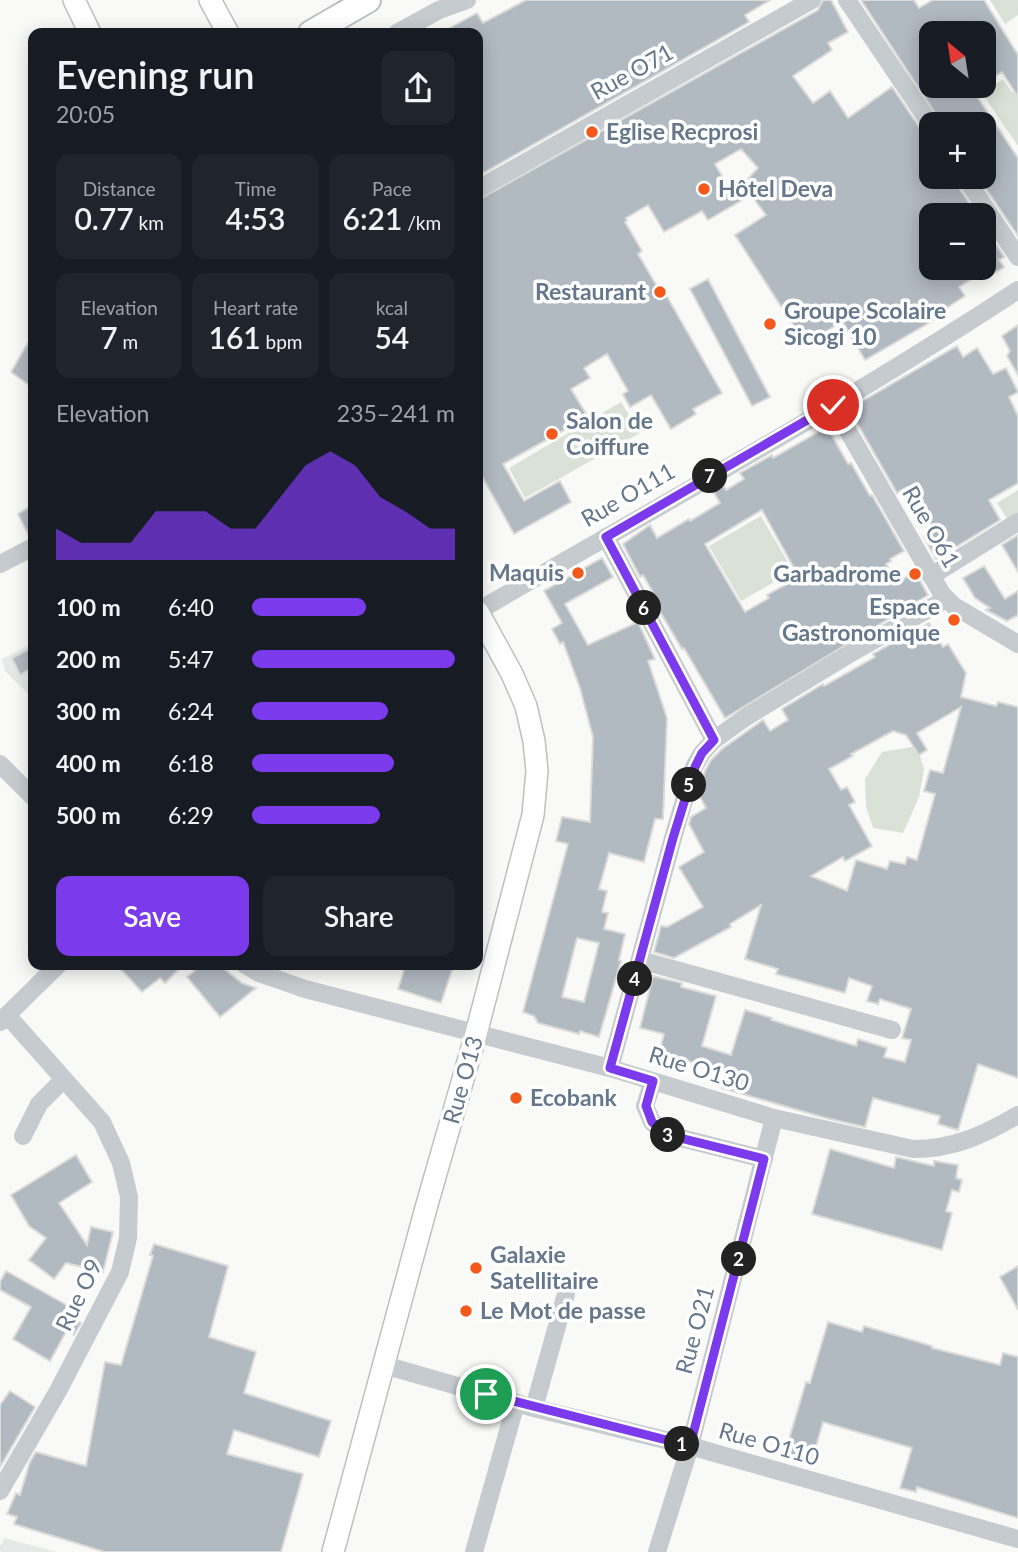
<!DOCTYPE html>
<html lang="en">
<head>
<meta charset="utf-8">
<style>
  body { margin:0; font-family:Lato,sans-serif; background:#20242c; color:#f1f3f6; height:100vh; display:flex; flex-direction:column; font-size:26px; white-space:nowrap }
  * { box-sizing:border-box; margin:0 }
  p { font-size:23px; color:#9ea1a6 }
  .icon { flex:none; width:38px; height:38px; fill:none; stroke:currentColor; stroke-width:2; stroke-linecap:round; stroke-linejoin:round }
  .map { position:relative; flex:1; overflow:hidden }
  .details { position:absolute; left:28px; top:28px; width:455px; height:942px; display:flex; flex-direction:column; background:#171b24; border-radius:14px; box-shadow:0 4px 18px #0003 }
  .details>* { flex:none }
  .needle { width:46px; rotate:330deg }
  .buttons { position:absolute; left:919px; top:21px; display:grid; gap:14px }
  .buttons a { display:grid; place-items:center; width:77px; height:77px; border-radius:14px; background:#171b24; box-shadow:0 4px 18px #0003; font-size:35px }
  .pin { position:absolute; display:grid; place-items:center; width:60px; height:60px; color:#fff; margin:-30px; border:4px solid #fff; border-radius:50%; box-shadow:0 2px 7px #0007 }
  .km { position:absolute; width:35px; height:35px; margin:-18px; border-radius:50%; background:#222; color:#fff; font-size:19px; line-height:35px; text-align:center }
  .round { display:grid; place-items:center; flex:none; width:74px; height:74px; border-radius:14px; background:#20242c }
  .headline { display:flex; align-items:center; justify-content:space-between; height:119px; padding:0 28px }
  h1 { font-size:38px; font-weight:600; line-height:52px }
  .stats { display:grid; grid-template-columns:repeat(3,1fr); gap:10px; height:119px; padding:7px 28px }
  .stats div { display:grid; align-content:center; border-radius:14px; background:#20242c; text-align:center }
  .stats b { font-size:30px; font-weight:600 }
  .stats small { font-size:19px; font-weight:400 }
  .stats p { font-size:19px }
  .chart { height:196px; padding:14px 28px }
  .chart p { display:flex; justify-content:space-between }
  .chart svg { width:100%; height:126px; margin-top:7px; fill:#7c3aed; opacity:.7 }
  .button { display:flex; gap:14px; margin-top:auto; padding:14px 28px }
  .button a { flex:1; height:80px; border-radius:14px; background:#7c3aed; color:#fff; font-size:28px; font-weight:600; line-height:80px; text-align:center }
  .button a+a { background:#20242c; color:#f1f3f6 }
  ul { padding:0 28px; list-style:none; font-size:23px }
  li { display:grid; grid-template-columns:112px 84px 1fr; align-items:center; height:52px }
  li i { height:18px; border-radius:9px; background:#7c3aed }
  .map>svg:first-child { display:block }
  .built { fill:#e7e8e8 }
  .green { fill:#dae2d7 }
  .building { fill:#b1b9c1; stroke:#dbdbd9; stroke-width:2; fill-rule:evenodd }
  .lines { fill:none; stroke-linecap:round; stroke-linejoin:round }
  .major-casing { stroke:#bcc0c4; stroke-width:24 }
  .highway-casing { stroke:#bbbfc2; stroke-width:28 }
  .minor { stroke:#c6cbcf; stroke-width:18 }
  .major { stroke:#fff; stroke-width:21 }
  .highway { stroke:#fff; stroke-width:24 }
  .route-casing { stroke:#fff; stroke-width:14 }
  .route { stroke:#7c3aed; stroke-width:9 }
  .poi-dot { fill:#f4591c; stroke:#fff; stroke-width:2.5 }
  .labels { text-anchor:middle; stroke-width:7; stroke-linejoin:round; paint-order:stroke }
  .street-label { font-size:23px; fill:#65788b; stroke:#fff }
  .poi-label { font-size:23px; font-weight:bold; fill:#65788b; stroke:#fff; text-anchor:start }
</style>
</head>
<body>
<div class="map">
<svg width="1018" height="1552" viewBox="0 0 1018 1552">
  <rect width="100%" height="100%" fill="#f9f9f7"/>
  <path class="built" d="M33 643V699L5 671 2 659Z
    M5 1538 57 1552H0V1546Z"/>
  <path class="green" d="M990 0H1018V15L1005 24Z
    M1003 79 1012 92 1018 88V146L982 93Z
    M621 402 640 433 525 498 509 468Z
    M1018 490V518L1010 523 997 503Z
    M761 516 793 571 741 601 709 546Z
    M917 746 924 769 919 797 903 833 873 828 866 806 865 779 882 752Z"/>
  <path class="building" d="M526 0H770L745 15 749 22 478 176V33H441L477 13 483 23Z
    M823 0H831L848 32 828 43 832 50 793 76 813 103 830 91 848 118 892 87 922 131 931 141V177H954L956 183 977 215H931V268H984V226L1004 257 999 260 1004 267 993 274 989 268 959 287 965 296 951 305 944 311 946 313 865 360 842 321 806 345 735 235 766 215 751 195 708 220 702 211 664 232 648 205 626 218 627 221 625 222 642 251 638 254 658 288 661 286 722 393 693 409 696 414 671 429 651 395 630 407 623 394 628 391 607 354 584 368 590 378 571 389 588 417 503 464 524 501 560 481 571 502 514 534 483 478 478 481V200L818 10ZM741 149 758 168 733 195 715 164Z
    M861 0H914L919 8 933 0H984L1018 55V97L1002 72 984 83V33H931V86H970L1018 158V236L978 177H984V124H942Z
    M708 279 770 397 752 406 690 289Z
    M1018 325V375L1007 356 1010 351 1002 336Z
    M33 334V388L11 372Z
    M957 346 963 357 977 348 993 374 1006 368 1018 392 1009 397 1018 416V483L989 500 1000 520 936 559 924 537 934 531 907 487 897 493 849 409Z
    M827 427 848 464 851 463 870 496 872 495 904 551 890 559 891 561 886 564 897 583 915 572 928 595 725 718 684 648 682 649 652 598 655 596 643 575 640 577 623 544 650 525 657 538 689 519 690 521 720 503 713 491 723 485 726 490 744 479 740 473 772 455 773 458ZM762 510 799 577 767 595 769 598 745 612 705 544Z
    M33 505V536H29L18 514Z
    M1018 535V572L1002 545Z
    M602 558 613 577 565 604 588 645 638 622 655 659 648 661 667 718 663 819H655L644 862 609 853 599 889 607 891 602 912 608 913 604 929 625 934 619 960 621 961 599 1037 580 1031 579 1034 538 1023 534 1016 523 1012 568 844 556 841 562 817 590 822 593 737 580 688 563 642 560 644 552 629 562 623 544 591ZM577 938 599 943 584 1002 562 997Z
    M984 566 1005 599 1018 591V615L1007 621 986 610 990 608 975 598 963 578Z
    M929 623 943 647 948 644 966 673 961 697 996 706 998 702 1018 707V1078L978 1064 958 1130 938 1124 940 1116 873 1098 865 1127 822 1117 722 1088 726 1073 684 1060 682 1067 657 1061 664 1034 640 1028 653 976 682 983 681 987 716 996 702 1046 731 1055 745 1010 772 1018 771 1020 856 1046 858 1039 887 1048 884 1057 905 1062 911 1040 902 1038 911 1009 880 999 878 1004 867 1001 872 986 849 978 845 993 776 974 778 969 745 959 761 905 730 924 731 927 674 958 654 952 661 926 667 927 703 907 679 867 704 852 689 824 691 817 706 808 698 793 705 771 711 760 722 749 763 720 770 731 788 720 782 709 823 684 824 686 875 657 873 654ZM961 707 943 773 930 770 924 791 935 794 917 860 907 857 905 864 890 861 887 869 856 860 847 891 811 876 843 857 845 861 872 846 849 805 855 802 847 787 841 790 829 769 853 756 851 754 893 731 906 735 919 755 927 750 917 733Z
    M33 647V668L20 675 12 658Z
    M116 964H184L165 983 160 978 142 992Z
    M203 964H218L242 983 256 988 220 1017 187 977Z
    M406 964H454L441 1003 398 989Z
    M830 1149 894 1168 896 1157 934 1166V1161L958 1165 956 1178 962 1180 959 1192 952 1190 946 1211 952 1213 942 1250 812 1214Z
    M76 1155 92 1182 59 1203 87 1245 91 1227 113 1232 103 1272 66 1263 54 1279 29 1260 46 1238 29 1226 11 1195Z
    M154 1244 228 1266 209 1337 256 1352 244 1393 331 1421 319 1457 234 1430 227 1454 303 1474 281 1552H105L14 1524 17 1517 7 1514 16 1493 20 1495 30 1462 36 1452 86 1466 105 1362 121 1365 153 1256 150 1255Z
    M1018 1266V1310L1000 1277Z
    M6 1271 70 1307 66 1313 81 1323 74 1335 67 1330 50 1361 13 1339 31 1307 0 1290V1282Z
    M828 1322 862 1332 864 1326 932 1346V1348L1000 1365 1003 1353 1018 1357V1518L917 1487 916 1492 900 1488 912 1448 823 1422 811 1464 784 1456 806 1382 810 1383Z
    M10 1391 35 1407 0 1467V1405Z"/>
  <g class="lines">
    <g class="major-casing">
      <path id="major" d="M74 0 90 33
        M210 0 228 33
        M333 1552 426 1208 476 1034 533 815 537 771 534 741 526 706 512 674 478 612"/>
    </g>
    <g class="highway-casing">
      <path id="highway" d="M311 33 368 0"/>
    </g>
    <path class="minor" d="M847 0 931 125
      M397 33 439 10 467 0
      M965 177 1018 257
      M478 189 812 0
      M833 405 942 594 954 606 1018 644
      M606 537 714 740
      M0 564 33 547
      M931 576 1018 522
      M478 611C659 506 843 405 1018 290
      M0 764 33 797
      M640 960 892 1030
      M244 964 259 973 305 989 610 1068 774 1118 913 1149C954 1149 983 1135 1018 1115
      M0 1022 59 964
      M610 1068 673 838 694 767 702 753 714 740 746 717 846 656 946 599
      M653 1081 645 1106 652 1122 669 1135 764 1159
      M23 1136 39 1104 64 1079
      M384 1365 534 1408 690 1446 1018 1539
      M534 1408 566 1294
      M0 1491 58 1391 120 1272 128 1238 129 1197 121 1163 102 1122 7 1015
      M474 1552 516 1403
      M657 1552 690 1446 774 1118"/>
    <use href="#major" class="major"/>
    <use href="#highway" class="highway"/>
  </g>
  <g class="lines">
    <g class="route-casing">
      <path id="route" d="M486 1394 690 1446 764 1159 668 1135 652 1122 646 1106 653 1081 610 1068 673 838 695 767 702 753 714 740 606 537 833 405"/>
    </g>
    <use href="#route" class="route"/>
  </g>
  <g class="poi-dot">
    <circle cx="592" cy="132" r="7"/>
    <circle cx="704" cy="189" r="7"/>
    <circle cx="660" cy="292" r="7"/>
    <circle cx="770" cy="324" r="7"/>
    <circle cx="552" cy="434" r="7"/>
    <circle cx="578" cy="573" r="7"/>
    <circle cx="915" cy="574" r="7"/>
    <circle cx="954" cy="620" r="7"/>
    <circle cx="516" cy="1098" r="7"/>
    <circle cx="476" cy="1268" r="7"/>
    <circle cx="466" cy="1311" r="7"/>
  </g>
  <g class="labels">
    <g class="street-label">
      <text transform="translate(632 72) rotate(-29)" y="8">Rue O71</text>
      <text transform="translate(628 495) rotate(-30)" y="8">Rue O111</text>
      <text transform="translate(931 527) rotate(60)" y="8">Rue O61</text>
      <text transform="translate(699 1069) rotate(17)" y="8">Rue O130</text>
      <text transform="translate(463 1080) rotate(-74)" y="8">Rue O13</text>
      <text transform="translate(79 1295) rotate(-64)" y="8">Rue O9</text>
      <text transform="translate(695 1330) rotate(-75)" y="8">Rue O21</text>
      <text transform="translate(769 1444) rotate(16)" y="8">Rue O110</text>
    </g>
    <g class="poi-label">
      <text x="606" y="140">Eglise Recprosi</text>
      <text x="718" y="197">Hôtel Deva</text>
      <text x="646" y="300" text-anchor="end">Restaurant</text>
      <text x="784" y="319">Groupe Scolaire<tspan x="784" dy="26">Sicogi 10</tspan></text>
      <text x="566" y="429">Salon de<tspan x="566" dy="26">Coiffure</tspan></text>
      <text x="564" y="581" text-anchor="end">Maquis</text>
      <text x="901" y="582" text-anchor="end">Garbadrome</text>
      <text x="940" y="615" text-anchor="end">Espace<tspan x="940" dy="26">Gastronomique</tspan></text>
      <text x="530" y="1106">Ecobank</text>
      <text x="490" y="1263">Galaxie<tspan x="490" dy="26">Satellitaire</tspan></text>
      <text x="480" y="1319">Le Mot de passe</text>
    </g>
  </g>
</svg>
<div class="buttons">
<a><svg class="needle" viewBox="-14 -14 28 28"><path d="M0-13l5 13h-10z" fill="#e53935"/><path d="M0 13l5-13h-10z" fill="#9ea1a6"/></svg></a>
<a>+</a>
<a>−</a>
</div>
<div class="pin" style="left:486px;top:1394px;background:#1e9e55"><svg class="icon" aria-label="arrive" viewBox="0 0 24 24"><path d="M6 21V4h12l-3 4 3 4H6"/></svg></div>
<div class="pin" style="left:833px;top:405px;background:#d93025"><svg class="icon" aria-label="check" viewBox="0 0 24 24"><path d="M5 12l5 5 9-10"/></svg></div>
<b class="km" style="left:682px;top:1444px">1</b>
<b class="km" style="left:739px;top:1259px">2</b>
<b class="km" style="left:668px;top:1135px">3</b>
<b class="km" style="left:635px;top:979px">4</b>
<b class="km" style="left:689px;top:785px">5</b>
<b class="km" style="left:644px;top:608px">6</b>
<b class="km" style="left:710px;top:476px">7</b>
<section class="details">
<div class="headline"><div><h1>Evening run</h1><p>20:05</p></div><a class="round"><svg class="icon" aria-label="share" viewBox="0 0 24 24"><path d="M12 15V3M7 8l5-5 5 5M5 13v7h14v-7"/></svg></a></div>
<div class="stats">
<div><p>Distance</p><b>0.77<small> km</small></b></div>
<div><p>Time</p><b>4:53</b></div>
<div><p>Pace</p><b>6:21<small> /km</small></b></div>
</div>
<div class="stats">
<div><p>Elevation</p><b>7<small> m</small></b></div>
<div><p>Heart rate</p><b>161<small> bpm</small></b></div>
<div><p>kcal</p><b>54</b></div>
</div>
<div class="chart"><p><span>Elevation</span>235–241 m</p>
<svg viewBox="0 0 160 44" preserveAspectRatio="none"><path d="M0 44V33L10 38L20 38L30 38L40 27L50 27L60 27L70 33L80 33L90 22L100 11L110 6L120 11L130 22L140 27L150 33L160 33V44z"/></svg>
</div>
<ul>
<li><b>100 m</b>6:40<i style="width:56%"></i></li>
<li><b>200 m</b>5:47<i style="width:100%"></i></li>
<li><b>300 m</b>6:24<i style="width:67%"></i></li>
<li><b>400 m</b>6:18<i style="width:70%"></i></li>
<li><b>500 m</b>6:29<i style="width:63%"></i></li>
</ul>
<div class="button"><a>Save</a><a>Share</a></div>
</section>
</div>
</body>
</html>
